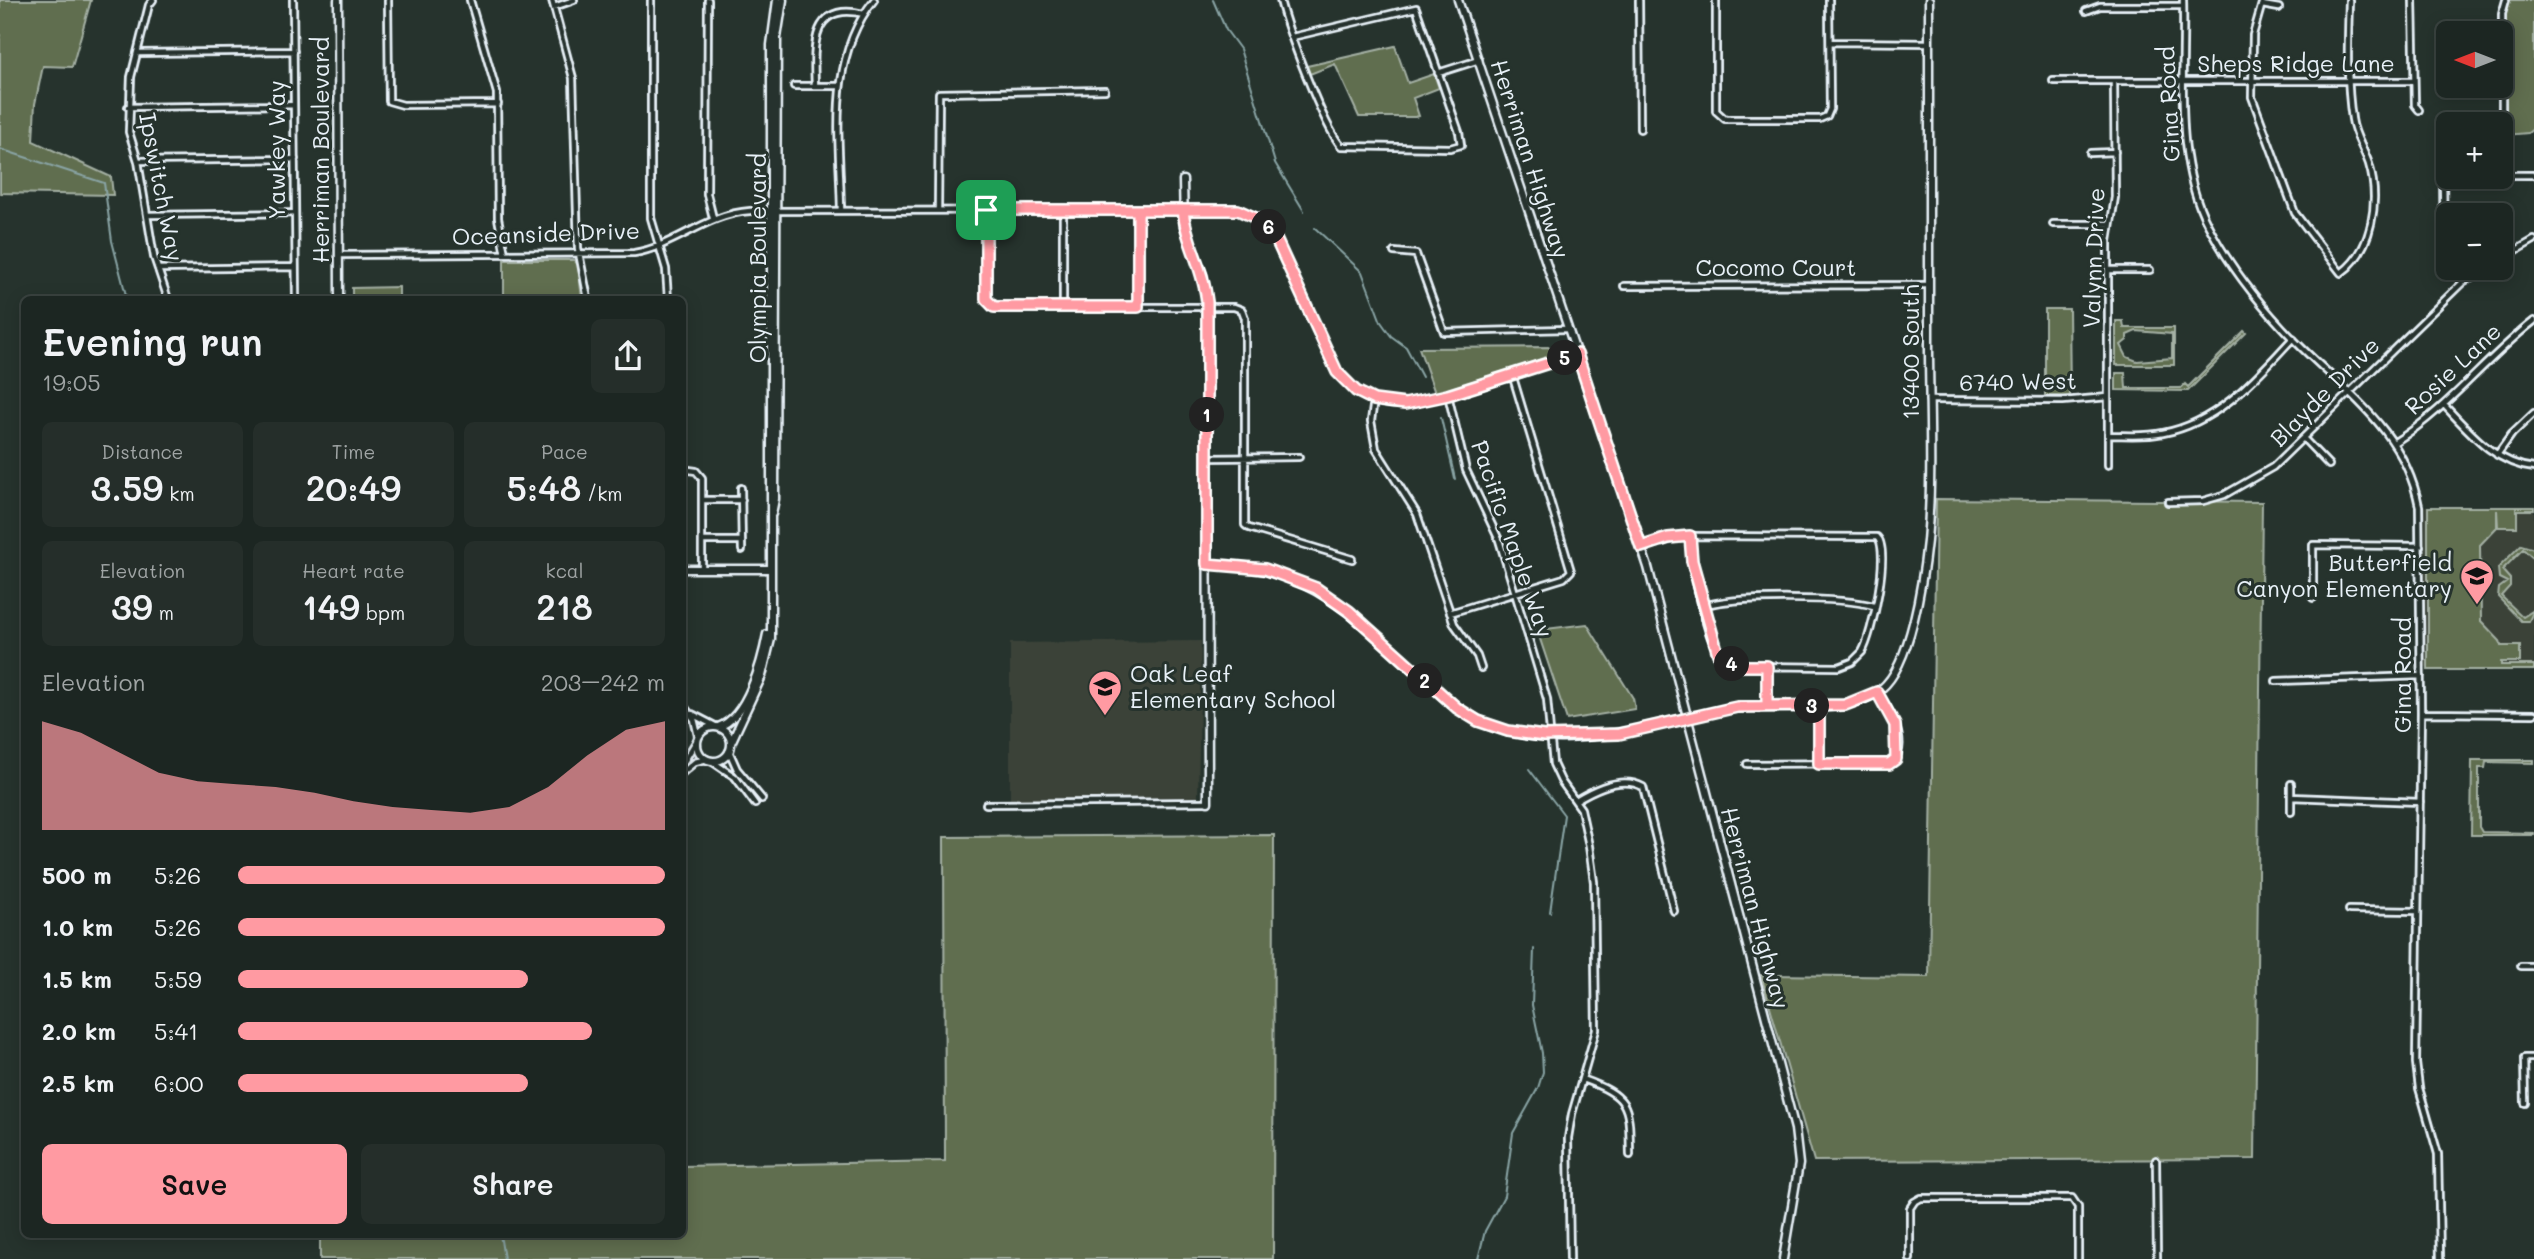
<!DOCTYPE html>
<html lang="en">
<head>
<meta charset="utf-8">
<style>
  body { margin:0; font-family:Mali,sans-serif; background:#252e2a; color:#f1f3f6; height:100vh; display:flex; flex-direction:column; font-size:26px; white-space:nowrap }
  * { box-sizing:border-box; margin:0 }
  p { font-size:23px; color:#a0a5a5 }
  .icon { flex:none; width:38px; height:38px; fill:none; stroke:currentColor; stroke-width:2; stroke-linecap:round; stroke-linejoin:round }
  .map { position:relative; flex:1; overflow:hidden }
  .details { position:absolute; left:21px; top:296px; width:665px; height:942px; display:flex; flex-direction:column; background:#1c2622; border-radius:10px; box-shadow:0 4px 18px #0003,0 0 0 2px #3a4340 }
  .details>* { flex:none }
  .needle { width:46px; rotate:270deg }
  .fabs { position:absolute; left:2436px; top:21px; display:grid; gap:14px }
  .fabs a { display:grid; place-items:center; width:77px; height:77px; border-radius:10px; background:#1c2622; box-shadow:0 4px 18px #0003,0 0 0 2px #3a4340; font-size:35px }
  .pin { position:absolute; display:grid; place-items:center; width:60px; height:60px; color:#fff; margin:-30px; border-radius:14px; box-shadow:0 4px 10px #0006 }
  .km { position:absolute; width:35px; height:35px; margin:-18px; border-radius:50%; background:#222; color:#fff; font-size:19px; line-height:35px; text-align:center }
  .round { display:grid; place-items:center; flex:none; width:74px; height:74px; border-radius:10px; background:#252e2a }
  .summary { display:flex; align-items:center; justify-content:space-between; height:119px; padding:0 21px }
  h1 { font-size:38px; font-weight:600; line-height:52px }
  .metrics { display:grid; grid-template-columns:repeat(3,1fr); gap:10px; height:119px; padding:7px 21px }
  .metrics div { display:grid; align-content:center; border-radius:10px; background:#252e2a; text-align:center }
  .metrics b { font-size:35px; font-weight:600 }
  .metrics small { font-size:19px; font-weight:400 }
  .metrics p { font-size:19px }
  .chart { height:196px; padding:14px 21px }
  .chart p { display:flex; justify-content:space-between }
  .chart svg { width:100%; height:126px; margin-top:7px; fill:#ff9aa2; opacity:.7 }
  .primary-button { display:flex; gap:14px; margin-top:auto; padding:14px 21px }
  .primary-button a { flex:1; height:80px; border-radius:10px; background:#ff9aa2; color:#111; font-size:28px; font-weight:600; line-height:80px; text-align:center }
  .primary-button a+a { background:#252e2a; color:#f1f3f6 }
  ul { padding:0 21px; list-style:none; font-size:23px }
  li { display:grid; grid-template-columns:112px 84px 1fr; align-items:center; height:52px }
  li i { height:18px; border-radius:9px; background:#ff9aa2 }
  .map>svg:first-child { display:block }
  .built { fill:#3b4339 }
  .green { fill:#616e50; stroke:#a4b0a4; stroke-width:2; fill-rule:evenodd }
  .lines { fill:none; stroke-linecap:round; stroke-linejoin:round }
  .stream { stroke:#89a4a5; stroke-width:2 }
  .street-casing { stroke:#e8f1f8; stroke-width:10 }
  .secondary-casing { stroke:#e8f1f8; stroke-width:11 }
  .street { stroke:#26332d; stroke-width:4.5 }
  .secondary { stroke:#26332d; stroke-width:6 }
  .route-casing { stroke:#fff; stroke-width:14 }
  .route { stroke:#ff9aa2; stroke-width:9 }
  .labels { text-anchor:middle; stroke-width:6; stroke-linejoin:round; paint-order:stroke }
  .street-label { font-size:23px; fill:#e8f1f8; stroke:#26332d }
  .poi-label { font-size:23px; fill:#e8f1f8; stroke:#26332d; text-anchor:end }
</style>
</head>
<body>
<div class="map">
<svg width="2534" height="1259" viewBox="0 0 2534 1259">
  <rect width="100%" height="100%" fill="#26332d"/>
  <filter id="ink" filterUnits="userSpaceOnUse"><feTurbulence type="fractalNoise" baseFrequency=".0143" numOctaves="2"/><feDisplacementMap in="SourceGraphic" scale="14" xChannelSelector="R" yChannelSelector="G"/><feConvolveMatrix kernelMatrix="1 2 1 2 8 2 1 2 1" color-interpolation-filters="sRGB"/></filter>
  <g filter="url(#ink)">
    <path class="built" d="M2419 506H2534V666L2420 667Z
      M1201 641 1198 797 1010 800V643Z"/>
    <path class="green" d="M0 0H91L72 67 43 66 35 104 33 141 111 177 113 195 0 193Z
      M2510 0H2534V128L2528 133 2506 135 2505 9Z
      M1395 46 1408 83 1434 74 1439 88 1413 98 1419 116 1415 117H1359L1335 64 1310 74 1307 66Z
      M504 260H574L578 265 582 299H504Z
      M399 287V299H352V288Z
      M2045 309H2069L2070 396H2045Z
      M2116 321H2123L2124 328H2174V365H2116ZM2136 331 2172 334V358L2137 361 2127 357 2121 345 2127 340V335Z
      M2244 331 2246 333 2188 391 2116 390V373H2125L2126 388H2181L2185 384 2188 387Z
      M1563 347 1564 352 1435 393 1419 348Z
      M1936 499 2262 502 2255 1159 1814 1161 1761 975 1929 977Z
      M2428 507H2534V510H2517V527H2498L2497 510V527L2480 545 2481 621 2500 641 2501 646H2520V662H2501V665H2534V670H2428Z
      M2521 545 2534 549V559L2523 549 2502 570 2510 579V586L2501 596 2523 617 2534 610 2529 621H2521L2498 597 2499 588 2507 582 2499 578 2498 568Z
      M1587 624 1633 698 1635 709 1567 720 1537 630Z
      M2472 760H2534V763L2486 762 2485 768H2479V827L2482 832 2534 833V835H2471Z
      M1274 835 1273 1259H320V1234H682L683 1166 945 1161 944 837Z"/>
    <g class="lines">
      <path class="stream" d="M1213 0 1226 30 1240 49 1275 163 1304 211
        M0 149 104 183 112 241 127 299
        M1315 228 1362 272 1381 322 1391 336 1406 347 1422 377
        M1441 418 1455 479
        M1529 769 1564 815 1550 912
        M500 1234 504 1259
        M1478 1259 1485 1231 1504 1196 1513 1133 1538 1088 1543 1072 1542 1053 1532 1005 1534 949"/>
      <g class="street-casing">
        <path id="street" d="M153 0 149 5 131 77 129 132 138 161 154 257 168 299
          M293 0 296 299
          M388 0 389 101 403 105 498 104
          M470 0 497 93 498 218 505 254
          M552 0 573 78 578 248 588 299
          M651 0V218L666 269 668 299
          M708 0 707 194 713 218
          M1280 0C1287 29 1323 125 1341 146L1450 148 1461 145 1459 132 1416 8 1292 37
          M1639 0 1640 129
          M1716 0V111L1725 119H1820L1827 116 1830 109 1829 0
          M2183 0C2185 72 2173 159 2208 225 2229 266 2262 307 2294 340 2346 393 2404 429 2419 506L2421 713 2416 1063 2419 1088 2438 1154 2440 1259
          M2263 0 2253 35 2252 97 2295 213 2341 273C2373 250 2380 200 2369 164 2364 149 2354 135 2352 119 2346 80 2348 39 2349 0
          M2413 0 2415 105 2419 110
          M2262 5 2279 8
          M554 7 574 0
          M2086 11 2100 6H2183
          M1831 42 1929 43
          M138 53 294 51
          M1438 73 1479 60
          M2053 81H2413
          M794 86H840
          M815 86C814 53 808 0 864 14
          M128 107 294 105
          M2090 153 2115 152
          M138 161 295 159
          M2448 175H2443L2444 254 2448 265
          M2501 175H2534
          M2502 175V14L2506 0
          M938 210 939 93 1105 90
          M986 210V299L992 307H1234L1242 310 1245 318V525L1249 528 1352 559
          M1063 210V307
          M1138 210V307
          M841 211C840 139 826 60 874 0
          M148 215 295 213
          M2053 224H2110
          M1394 252 1416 254 1444 332 1568 329
          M339 255 634 253C676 246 706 214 750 211L1238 210 1257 217 1271 230 1334 366C1346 387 1366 401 1390 404 1433 408 1532 368 1577 353
          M2501 259 2534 240
          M2450 268 2463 282
          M158 269 295 267
          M2108 270H2150
          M1624 286 1929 285
          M1448 395 1466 470 1499 540 1547 699 1553 764 1561 781 1581 809 1589 846 1594 882 1596 1030 1572 1114 1568 1138 1570 1259
          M1374 400 1371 421 1376 449 1417 514 1454 624 1477 656 1481 668
          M1929 400 2063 401 2108 397
          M2444 405C2469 431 2495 464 2534 468
          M2108 435C2126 435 2145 437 2163 433 2218 423 2256 378 2293 338
          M2304 439 2329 465
          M2395 442C2448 409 2485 359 2534 321
          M2497 455 2512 434 2534 413
          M1207 458 1299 457
          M2108 465V241L2115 197 2114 82
          M682 469 696 471 702 478V569
          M741 488 742 550
          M702 500H742
          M2168 502 2203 501 2224 495 2273 467 2463 282 2487 268
          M702 541H742
          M1641 547 1683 536H1690L1871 537H1877C1891 549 1872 636 1862 652L1852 662 1839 667 1739 666C1730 664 1722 660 1717 651 1705 631 1690 560 1690 536
          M2313 598V545L2420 546
          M1704 606C1733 596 1844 597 1874 606
          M1450 613 1564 578 1571 571 1512 374
          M2276 681 2421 676
          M682 704 694 719 698 736
          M1767 706V666
          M1819 706V764
          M2421 713 2534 714
          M692 714 717 727
          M729 751 737 769 762 799
          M710 760 735 777 755 804
          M1747 764 1892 763C1911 744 1889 709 1877 692
          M682 765 697 740
          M682 773 695 762 707 759
          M2291 797 2420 802
          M1576 800C1594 789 1622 775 1643 787L1674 911
          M986 804 1208 802
          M2291 812V784
          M2349 910 2418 911
          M2521 966H2534
          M1582 1079C1632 1097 1629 1106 1630 1155
          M2525 1103 2524 1058H2534
          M2156 1160 2157 1259
          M1910 1259V1208L1914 1202 1921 1198H2072L2078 1207V1259"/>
      </g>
      <g class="secondary-casing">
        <path id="secondary" d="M338 0 339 299
          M1458 0 1648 567 1795 1129 1799 1164 1783 1259
          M1183 180 1184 226 1203 275 1207 302 1208 802
          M772 514 775 499 777 38 783 0
          M1207 564C1305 564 1349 611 1417 673 1439 692 1459 713 1486 724 1559 755 1647 727 1720 710 1769 699 1841 722 1881 689 1911 665 1923 579 1927 541 1933 477 1929 410 1929 346 1929 231 1929 115 1929 0
          M682 569H771
          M697 744a17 17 0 1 1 34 0a17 17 0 1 1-34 0Z
          M718 727C747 718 762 661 767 634
          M731 743 762 676 771 639V45L777 0"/>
      </g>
      <use href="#street" class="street"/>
      <use href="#secondary" class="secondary"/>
    </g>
  </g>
  <g class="lines" filter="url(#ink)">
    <g class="route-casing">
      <path id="route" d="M986 210C1052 210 1117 210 1183 210 1186 243 1204 269 1207 302V564L1265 569 1316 588 1349 611 1457 708 1478 721 1508 731 1544 736 1619 734 1737 707 1819 706V764H1889L1896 759 1895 725 1877 692 1845 705 1767 706V666H1739L1718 654 1692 561 1690 536 1668 538 1641 547 1577 354 1448 395 1405 404 1374 400 1356 391 1337 372 1274 235 1262 221 1238 210H1138V307H994L986 299V210"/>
    </g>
    <use href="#route" class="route"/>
  </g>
  <defs>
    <g id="school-pin" transform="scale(1.75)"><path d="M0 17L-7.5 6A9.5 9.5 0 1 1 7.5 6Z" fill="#ff9aa2" stroke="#26332d"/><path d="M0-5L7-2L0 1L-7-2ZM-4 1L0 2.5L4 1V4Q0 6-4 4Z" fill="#111"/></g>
  </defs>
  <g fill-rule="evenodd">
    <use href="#school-pin" x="2477" y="576"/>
    <use href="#school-pin" x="1105" y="687"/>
  </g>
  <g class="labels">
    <g class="street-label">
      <text x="2296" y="72">Sheps Ridge Lane</text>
      <text transform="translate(2169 104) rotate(-93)" y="8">Gina Road</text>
      <text transform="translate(277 150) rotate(-90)" y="8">Yawkey Way</text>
      <text transform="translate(321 150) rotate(-90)" y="8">Herriman Boulevard</text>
      <text transform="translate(1530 159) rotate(72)" y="8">Herriman Highway</text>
      <text transform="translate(161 187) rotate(79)" y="8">Ipswitch Way</text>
      <text transform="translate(546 234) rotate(-2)" y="8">Oceanside Drive</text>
      <text transform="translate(758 258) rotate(-90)" y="8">Olympia Boulevard</text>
      <text transform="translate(2094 258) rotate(-88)" y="8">Valynn Drive</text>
      <text x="1776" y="276">Cocomo Court</text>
      <text transform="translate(1911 352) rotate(-90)" y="8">13400 South</text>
      <text transform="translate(2453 369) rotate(-43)" y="8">Rosie Lane</text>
      <text transform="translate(2018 382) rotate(-1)" y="8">6740 West</text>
      <text transform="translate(2325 392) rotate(-45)" y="8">Blayde Drive</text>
      <text transform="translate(1512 539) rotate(71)" y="8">Pacific Maple Way</text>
      <text transform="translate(2403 675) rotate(-90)" y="8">Gina Road</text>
      <text transform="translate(1755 908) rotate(75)" y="8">Herriman Highway</text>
    </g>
    <g class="poi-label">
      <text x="2452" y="571">Butterfield<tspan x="2452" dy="26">Canyon Elementary</tspan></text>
      <text x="1130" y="682" text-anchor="start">Oak Leaf<tspan x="1130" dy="26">Elementary School</tspan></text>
    </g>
  </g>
</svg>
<div class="fabs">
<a><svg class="needle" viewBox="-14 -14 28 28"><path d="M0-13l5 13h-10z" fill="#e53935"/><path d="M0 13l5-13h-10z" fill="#a0a5a5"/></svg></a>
<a>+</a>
<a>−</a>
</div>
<div class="pin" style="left:986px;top:210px;background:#1e9e55"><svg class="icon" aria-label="arrive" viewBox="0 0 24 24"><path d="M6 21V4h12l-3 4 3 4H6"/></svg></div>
<b class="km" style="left:1207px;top:415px">1</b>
<b class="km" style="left:1425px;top:681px">2</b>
<b class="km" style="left:1812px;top:706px">3</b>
<b class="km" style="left:1732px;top:664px">4</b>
<b class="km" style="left:1565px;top:358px">5</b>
<b class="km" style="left:1269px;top:227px">6</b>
<section class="details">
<div class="summary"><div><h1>Evening run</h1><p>19:05</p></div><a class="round"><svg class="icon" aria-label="share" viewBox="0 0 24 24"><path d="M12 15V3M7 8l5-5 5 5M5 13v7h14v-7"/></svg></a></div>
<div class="metrics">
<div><p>Distance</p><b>3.59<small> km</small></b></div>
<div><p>Time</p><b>20:49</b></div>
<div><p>Pace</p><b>5:48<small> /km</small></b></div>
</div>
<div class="metrics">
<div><p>Elevation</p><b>39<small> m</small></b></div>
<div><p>Heart rate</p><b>149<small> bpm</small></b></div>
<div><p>kcal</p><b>218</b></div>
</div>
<div class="chart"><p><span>Elevation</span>203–242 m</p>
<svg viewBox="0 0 160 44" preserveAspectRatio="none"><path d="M0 44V6L10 10L20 17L30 24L40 27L50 28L60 29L70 31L80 34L90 36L100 37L110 38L120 36L130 29L140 18L150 9L160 6V44z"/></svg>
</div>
<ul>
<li><b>500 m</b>5:26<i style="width:100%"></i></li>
<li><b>1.0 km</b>5:26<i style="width:100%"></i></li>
<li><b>1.5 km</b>5:59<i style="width:68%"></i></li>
<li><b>2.0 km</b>5:41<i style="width:83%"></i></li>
<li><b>2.5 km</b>6:00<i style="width:68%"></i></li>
</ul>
<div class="primary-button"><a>Save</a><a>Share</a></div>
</section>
</div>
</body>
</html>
